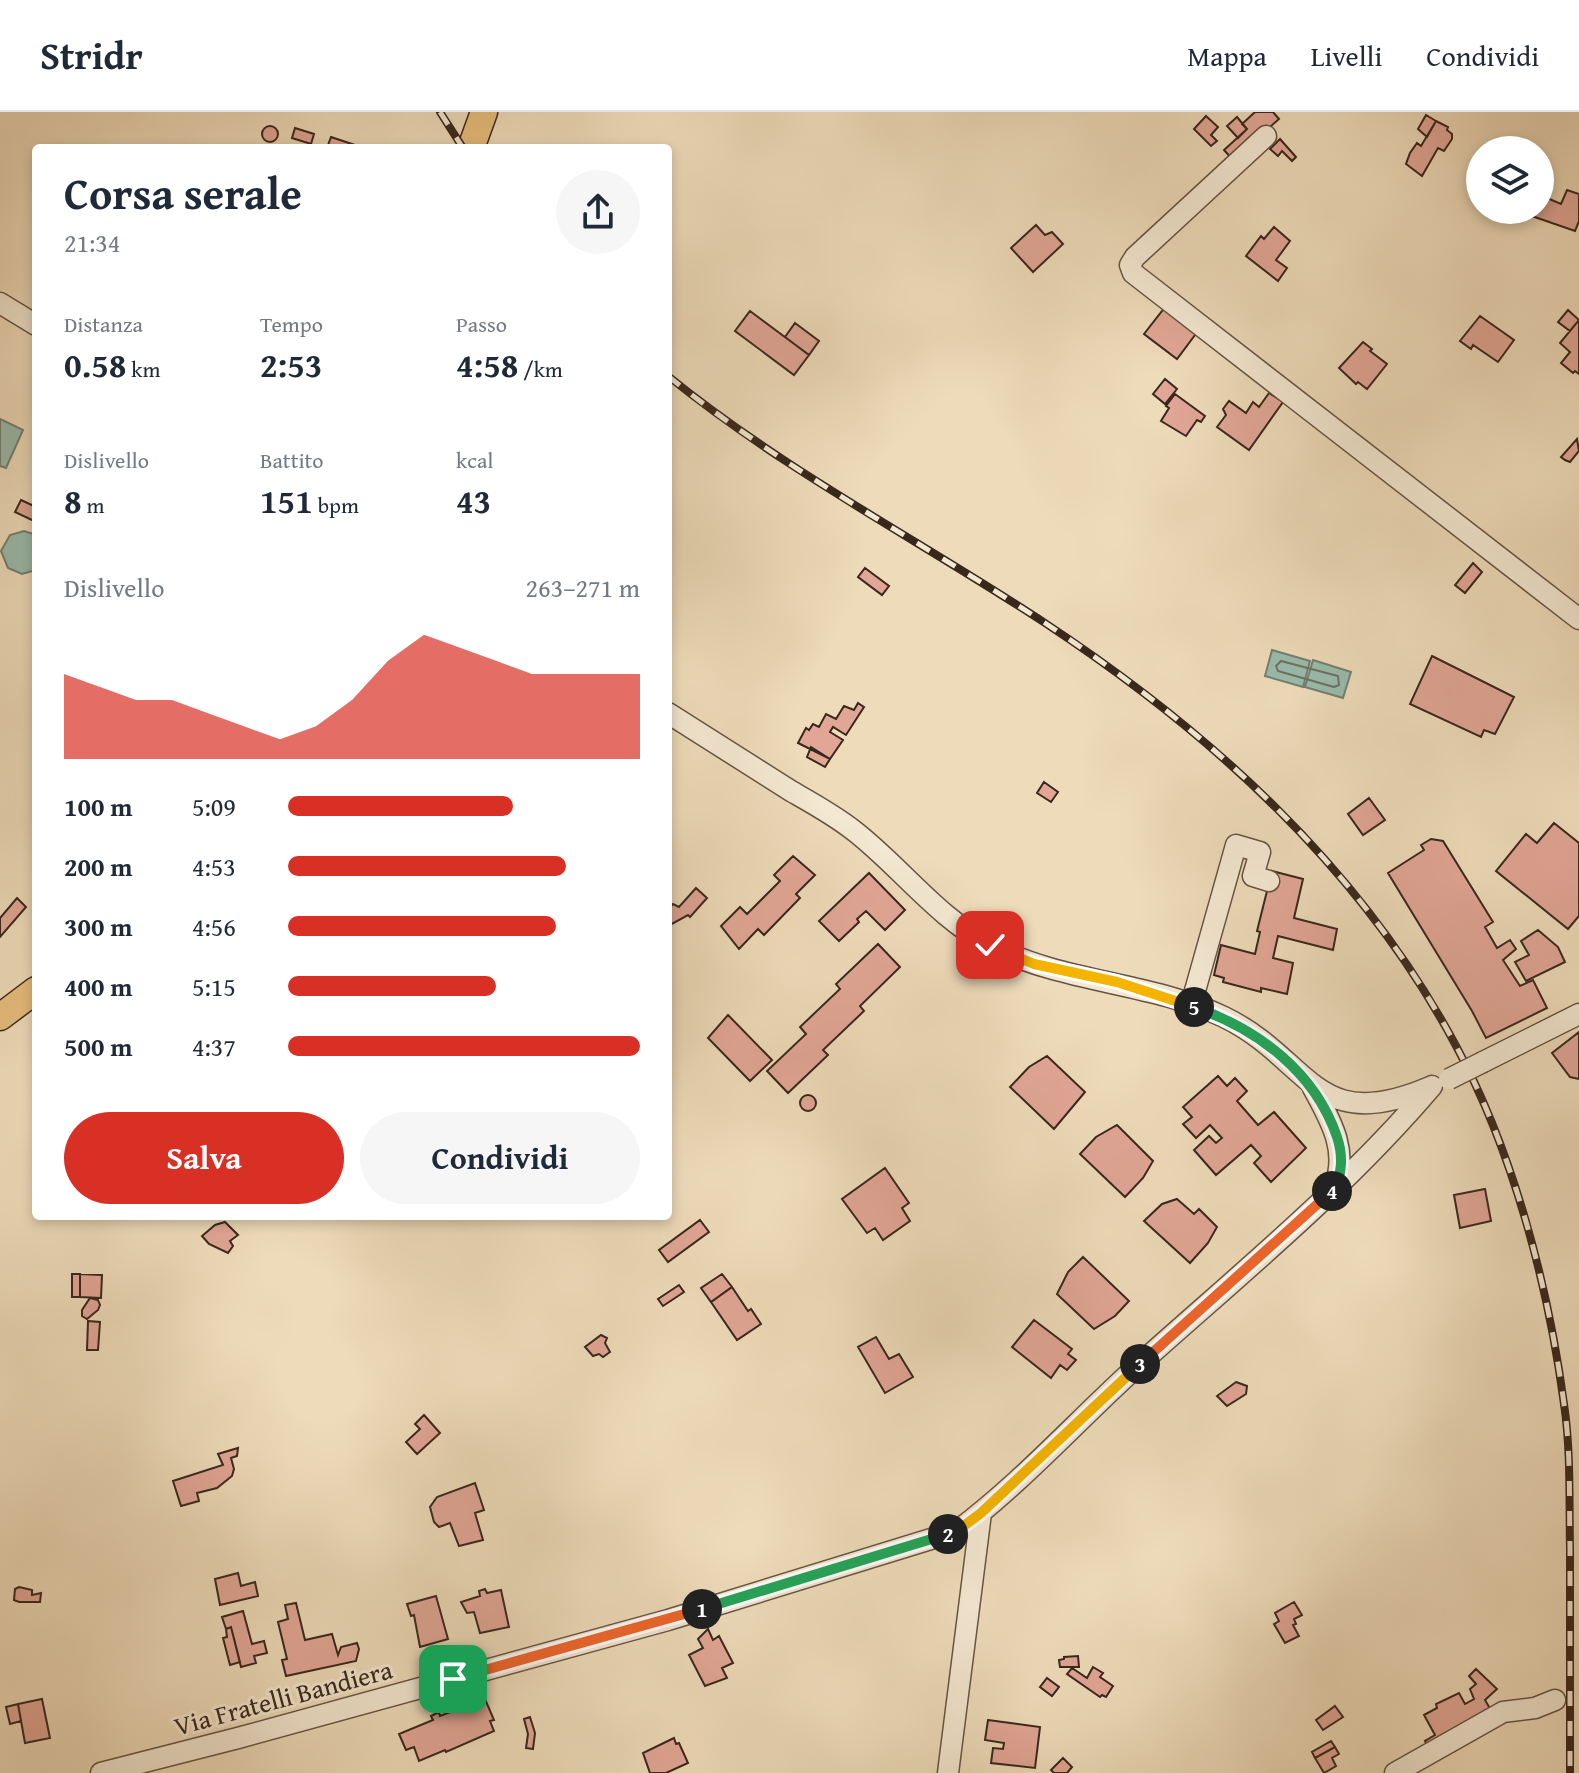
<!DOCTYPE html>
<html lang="it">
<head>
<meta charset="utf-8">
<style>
  body { margin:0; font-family:"Gentium Book Plus",serif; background:#f6f6f7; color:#1f2937; height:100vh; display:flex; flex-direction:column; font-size:30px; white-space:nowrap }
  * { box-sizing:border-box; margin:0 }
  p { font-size:26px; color:#747a83 }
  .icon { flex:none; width:44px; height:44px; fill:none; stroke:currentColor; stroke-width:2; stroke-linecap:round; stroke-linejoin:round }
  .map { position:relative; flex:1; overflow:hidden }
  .sheet { position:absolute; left:32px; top:32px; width:640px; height:1076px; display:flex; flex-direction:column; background:#fff; border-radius:8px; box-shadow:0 4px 12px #0003 }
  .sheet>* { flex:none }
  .controls { position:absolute; left:1466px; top:24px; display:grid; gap:16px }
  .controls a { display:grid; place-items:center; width:88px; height:88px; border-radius:50%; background:#fff; box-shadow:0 4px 12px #0003; font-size:40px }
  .pin { position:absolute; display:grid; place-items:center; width:68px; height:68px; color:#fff; margin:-34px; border-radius:16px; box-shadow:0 4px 12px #0006 }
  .km { position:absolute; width:40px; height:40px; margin:-20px; border-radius:50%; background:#222; color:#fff; font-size:22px; line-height:40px; text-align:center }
  .round { display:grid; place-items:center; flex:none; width:84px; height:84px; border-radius:42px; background:#f6f6f7 }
  .overview { display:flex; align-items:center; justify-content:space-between; height:136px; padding:0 32px }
  h1 { font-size:44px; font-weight:600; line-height:60px }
  .figures { display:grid; grid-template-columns:repeat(3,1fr); gap:12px; height:136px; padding:8px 32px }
  .figures div { display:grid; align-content:center }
  .figures b { font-size:34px; font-weight:600 }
  .figures small { font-size:22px; font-weight:400 }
  .figures p { font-size:22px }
  .chart { height:224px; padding:16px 32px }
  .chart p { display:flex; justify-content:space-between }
  .chart svg { width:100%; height:144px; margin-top:8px; fill:#d93025; opacity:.7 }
  .primary-button { display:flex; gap:16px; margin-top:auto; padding:16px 32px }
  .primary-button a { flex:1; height:92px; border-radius:48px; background:#d93025; color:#fff; font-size:32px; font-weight:600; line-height:92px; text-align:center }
  .primary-button a+a { background:#f6f6f7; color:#1f2937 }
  ul { padding:0 32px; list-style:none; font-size:26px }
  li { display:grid; grid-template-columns:128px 96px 1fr; align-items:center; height:60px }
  li i { height:20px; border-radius:10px; background:#d93025 }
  header { display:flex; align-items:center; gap:48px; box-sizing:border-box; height:112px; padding:0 40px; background:#fff; border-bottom:2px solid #e0e1e3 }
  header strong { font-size:38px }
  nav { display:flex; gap:44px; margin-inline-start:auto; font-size:28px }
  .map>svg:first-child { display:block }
  .water { fill:#9abbac; stroke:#738072; stroke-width:2 }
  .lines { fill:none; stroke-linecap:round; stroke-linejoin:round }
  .shore { stroke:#6a7164; stroke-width:2 }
  .building { fill:#e1a696; stroke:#39271b; stroke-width:2 }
  .minor-casing { stroke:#665443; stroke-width:23 }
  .major-casing { stroke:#39271b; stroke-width:29 }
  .minor { stroke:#f4e8d2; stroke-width:20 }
  .major { stroke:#e7be7d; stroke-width:26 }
  .rail-casing { stroke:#39271b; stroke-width:8 }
  .rail { stroke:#f4e8d2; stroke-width:5; stroke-dasharray:15; stroke-linecap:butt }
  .minor-bridge-casing { stroke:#665443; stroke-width:23; stroke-linecap:butt }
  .minor-bridge { stroke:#f4e8d2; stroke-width:20 }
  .split-1-casing { stroke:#fff; stroke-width:16 }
  .split-2-casing { stroke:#fff; stroke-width:16 }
  .split-3-casing { stroke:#fff; stroke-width:16 }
  .split-4-casing { stroke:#fff; stroke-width:16 }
  .split-5-casing { stroke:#fff; stroke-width:16 }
  .split-6-casing { stroke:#fff; stroke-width:16 }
  .split-1 { stroke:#f0652b; stroke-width:10 }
  .split-2 { stroke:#22a559; stroke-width:10 }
  .split-3 { stroke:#f5b400; stroke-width:10 }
  .split-4 { stroke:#f0652b; stroke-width:10 }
  .split-5 { stroke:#22a559; stroke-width:10 }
  .split-6 { stroke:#f5b400; stroke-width:10 }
  .labels { text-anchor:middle; stroke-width:6; stroke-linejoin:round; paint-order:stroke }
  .street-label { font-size:26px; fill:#39271b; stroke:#f4e8d2 }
</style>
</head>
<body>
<header>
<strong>Stridr</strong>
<nav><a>Mappa</a><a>Livelli</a><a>Condividi</a></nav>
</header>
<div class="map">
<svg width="1579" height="1661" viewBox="0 0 1579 1661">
  <rect width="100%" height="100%" fill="#eedbba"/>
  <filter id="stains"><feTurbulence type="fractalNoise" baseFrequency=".0025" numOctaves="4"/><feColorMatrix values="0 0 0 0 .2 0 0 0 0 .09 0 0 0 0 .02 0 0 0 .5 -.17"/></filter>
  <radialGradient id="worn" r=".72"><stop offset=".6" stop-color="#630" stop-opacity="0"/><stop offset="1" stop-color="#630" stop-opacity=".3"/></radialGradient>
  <path class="water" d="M0 307 23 318 6 356 0 354Z
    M24 419 36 423V458L22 462 8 456 1 439 10 423Z
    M1272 538 1310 549 1303 575 1265 564Z
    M1313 548 1351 560 1343 586 1305 575Z"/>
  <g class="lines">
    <path class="shore" d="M1281 549 1338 564 1339 573 1334 575 1278 559 1276 554Z"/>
  </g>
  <path class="building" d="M1255 0H1273L1279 7 1233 48 1224 38 1247 17 1242 12Z
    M1426 3 1436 9 1427 25 1418 17Z
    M1206 4 1218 15 1211 23 1217 29 1211 34 1194 17Z
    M1237 5 1247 17 1238 26 1227 14Z
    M1436 9 1448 15 1447 18 1452 22V27L1444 39 1438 36 1422 64 1406 52 1410 41 1417 31 1421 34Z
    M262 22a8 8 0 1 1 16 0a8 8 0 1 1-16 0Z
    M295 16 314 22 311 32 292 26Z
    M331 25 364 36H327Z
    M1280 27 1296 45 1292 49 1282 39 1278 44 1270 37Z
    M1567 78 1579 82V109L1575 119 1529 103 1530 98H1540V83L1561 92Z
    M1036 113 1045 123 1052 120 1063 132 1033 160 1011 136Z
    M1274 115 1290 129 1276 148 1287 156 1278 169 1246 144 1261 124 1264 127Z
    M1166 194 1198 219 1177 247 1144 222Z
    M1568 198 1579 208 1570 219 1558 210Z
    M750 199 809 243 794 263 735 219Z
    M1480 204 1514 228 1498 250 1473 233 1471 237 1460 229Z
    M1579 208V262L1575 259 1573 261 1561 251 1570 240 1560 231Z
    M795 211 819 229 809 243 785 225Z
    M1363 230 1372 237 1370 239 1387 252 1367 277 1358 270 1356 272 1339 256Z
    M1165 267 1177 277 1165 292 1153 282Z
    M1269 281 1283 290 1249 338 1217 315 1226 303 1223 297 1229 289 1246 301 1253 290 1259 295Z
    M1175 282 1205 304 1201 310 1197 308 1186 324 1161 309 1169 296 1166 294Z
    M1577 327 1579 339 1570 350 1565 348 1561 345Z
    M21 388 36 395V410L15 400Z
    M1473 451 1482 460 1465 481 1455 473Z
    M865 456 889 474 882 483 858 465Z
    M1432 544 1514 585 1495 622 1484 618 1481 625 1410 592Z
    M858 591 864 595 846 623 833 615 830 620 843 628 830 647 798 631 806 616 809 618 813 612 819 615 826 602 836 607 844 594 854 598Z
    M811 635 830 647 825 655 807 645Z
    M1044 670 1058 680 1051 690 1037 681Z
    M1369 686 1385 708 1363 723 1348 702Z
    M1554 711 1579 731V804L1568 817 1496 759 1526 722 1537 731Z
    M1431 727 1443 729 1493 810 1485 815 1497 836 1510 828 1516 837 1503 848 1520 874 1533 868 1547 896 1486 926 1472 899 1388 761 1424 738 1421 733Z
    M793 744 815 763 796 782 800 786 764 823 758 817 739 837 721 814 740 795 747 802 780 769 774 763Z
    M1272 759 1303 767 1294 806 1337 817 1333 838 1278 824 1273 846 1293 851 1287 882 1261 876V880L1223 870 1224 866 1214 863 1221 833 1255 842 1260 820 1257 819Z
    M869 761 905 798 885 818 866 799 857 807 859 810 839 829 819 809Z
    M696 776 707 786 690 805 688 803 668 814V797L673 792 679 795Z
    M17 786 26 795 0 825V806Z
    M1538 818 1558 835 1565 850 1526 869 1515 850 1529 843 1521 829Z
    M878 832 900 855 860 894 864 899 823 938 828 943 788 981 767 959 806 922 800 915 840 877 836 872Z
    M728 903 772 948 750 969 708 926Z
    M1579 920V967L1570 965 1552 941Z
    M1047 944 1085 980 1054 1017 1010 975 1029 955Z
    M1218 964 1227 974 1235 966 1247 979 1237 989 1258 1013 1274 1000 1306 1036 1271 1070 1254 1051 1261 1044 1251 1033 1216 1063 1194 1038 1209 1024 1216 1031 1222 1026 1210 1013 1196 1026 1183 1012 1192 1005 1183 995Z
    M800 991a8 8 0 1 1 16 0a8 8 0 1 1-16 0Z
    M1117 1013 1153 1049 1143 1066 1125 1085 1080 1042 1096 1025Z
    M885 1056 909 1091 902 1096 910 1109 883 1128 875 1116 867 1121 842 1087Z
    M1485 1077 1491 1109 1460 1116 1454 1083Z
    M1177 1087 1194 1102 1199 1097 1217 1115 1208 1131 1190 1151 1144 1109 1162 1092Z
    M700 1108 709 1120 668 1150 659 1138Z
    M225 1110 238 1123 230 1129 233 1134 228 1141 209 1132 202 1124 215 1113Z
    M1083 1145 1129 1189 1115 1204 1094 1217 1057 1182 1068 1160Z
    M72 1162H80V1185H72Z
    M80 1162 102 1163 101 1186 80 1185Z
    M722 1162 732 1175 711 1190 701 1176Z
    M679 1173 684 1180 663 1194 658 1187Z
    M732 1175 748 1199 751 1197 761 1212 737 1228 711 1190Z
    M90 1186 98 1188 100 1193 98 1198 87 1207 82 1204V1198Z
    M1034 1208 1072 1237 1068 1242 1076 1248 1067 1258 1060 1253 1051 1266 1012 1235Z
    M88 1209 100 1210 98 1238H87Z
    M601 1223 607 1226 605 1231 610 1240 603 1245 599 1242 593 1244 585 1235Z
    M876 1225 889 1247 899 1242 913 1265 885 1281 858 1235Z
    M1236 1270 1247 1274 1246 1282 1227 1294 1217 1284Z
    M424 1303 440 1321 417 1342 406 1330 420 1317 415 1312Z
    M238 1336 237 1344 231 1346 234 1357 232 1364 217 1376 197 1381 199 1389 181 1394 173 1369 223 1353 218 1342Z
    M475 1371 484 1398 475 1401 483 1428 459 1434 450 1411 439 1415 434 1410 430 1395 437 1385Z
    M238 1461 241 1474 255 1470 258 1484 220 1493 215 1467Z
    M19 1475 32 1478V1483L41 1481 40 1490H19L14 1488 15 1477Z
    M485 1477 487 1481 501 1478 509 1515 480 1521 474 1500 467 1501 461 1490 480 1484 479 1479Z
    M436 1484 448 1527 420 1535 414 1503 411 1504 407 1492Z
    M1294 1490 1302 1503 1294 1507 1296 1512 1293 1513 1299 1524 1285 1531 1274 1512 1279 1509 1275 1501Z
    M296 1491 305 1528 332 1522 338 1543 341 1535 357 1531 359 1537 356 1549 286 1564 282 1548 287 1547 278 1510 288 1507 285 1493Z
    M243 1499 252 1532 264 1529 267 1541 254 1544 256 1551 241 1555 231 1515 226 1517 222 1505Z
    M231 1515 240 1550 230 1553 223 1526 227 1525 226 1517Z
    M708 1517 713 1528 719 1524 733 1551 722 1556 727 1566 705 1574 689 1543 703 1536 698 1527Z
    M1078 1544 1079 1555H1060L1059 1548 1064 1547V1545Z
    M1093 1555 1103 1561 1100 1565 1113 1574 1106 1585 1102 1583 1100 1585 1067 1562 1072 1556 1087 1566Z
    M1476 1557 1497 1577 1485 1588 1492 1600 1428 1635 1425 1629 1435 1623 1424 1603 1437 1596 1436 1592 1459 1581 1465 1592 1474 1587 1470 1577 1476 1572 1469 1564Z
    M1047 1566 1059 1575 1052 1584 1040 1575Z
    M42 1587 50 1626 25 1631 18 1592Z
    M485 1587 494 1608 490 1609 494 1619 446 1640 445 1638 419 1649 414 1635 406 1638 399 1622 433 1608 431 1604 439 1600 440 1604Z
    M18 1592 21 1609 10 1612 6 1595Z
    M1335 1594 1343 1605 1323 1618 1316 1608Z
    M530 1605 535 1621 533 1637 526 1636 528 1622 524 1607Z
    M988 1608 1040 1615 1035 1656 991 1651 993 1636 1003 1637 1004 1631 985 1628Z
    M674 1626 676 1632 679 1631 688 1651 666 1661H650L643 1641Z
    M1331 1629 1335 1635 1315 1646 1312 1640Z
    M1335 1635 1339 1642 1332 1646 1336 1654 1324 1661 1315 1646Z
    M1063 1646 1072 1655 1067 1661H1054L1051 1658Z"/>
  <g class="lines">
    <g class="minor-casing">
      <path id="minor" d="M1266 24 1135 145 1130 153 1133 161 1579 507
        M0 191 36 213
        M668 601C709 627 750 653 791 679 812 691 834 703 853 718 900 754 938 807 992 834 1064 871 1151 870 1224 905 1312 948 1313 1025 1430 975
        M1191 893 1236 733 1260 740 1253 764 1269 769
        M1483 950 1579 902
        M1313 976C1331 1009 1349 1039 1334 1076
        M101 1661 238 1626 668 1508 957 1419C1019 1373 1075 1311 1132 1259 1234 1167 1343 1079 1432 974
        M948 1661 981 1401
        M1395 1661 1503 1600 1535 1596 1555 1588"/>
    </g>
    <g class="major-casing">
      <path id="major" d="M471 36 484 0
        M0 905 36 878"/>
    </g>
    <use href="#minor" class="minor"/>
    <use href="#major" class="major"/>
    <g class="rail-casing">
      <path id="rail" d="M440 0 463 36
        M668 264C785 359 919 428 1045 511 1210 620 1360 755 1455 932 1513 1039 1548 1172 1564 1292 1571 1339 1569 1388 1570 1436 1570 1511 1570 1586 1570 1661"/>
    </g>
    <use href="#rail" class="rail"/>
    <g class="minor-bridge-casing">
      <path id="minor-bridge" d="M1449 967 1483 950"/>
    </g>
    <use href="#minor-bridge" class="minor-bridge"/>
  </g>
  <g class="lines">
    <g class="split-1-casing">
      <path id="split-1" d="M453 1567 702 1497"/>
    </g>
    <g class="split-2-casing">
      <path id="split-2" d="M702 1497 948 1422"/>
    </g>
    <g class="split-3-casing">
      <path id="split-3" d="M948 1422 957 1419 981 1401 1140 1252"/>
    </g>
    <g class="split-4-casing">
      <path id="split-4" d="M1140 1252 1332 1079"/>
    </g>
    <g class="split-5-casing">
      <path id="split-5" d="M1194 895C1258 917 1315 960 1337 1025 1343 1043 1343 1064 1332 1079"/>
    </g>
    <g class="split-6-casing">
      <path id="split-6" d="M990 833 1034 852 1117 870 1194 895"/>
    </g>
    <use href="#split-1" class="split-1"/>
    <use href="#split-2" class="split-2"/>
    <use href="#split-3" class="split-3"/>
    <use href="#split-4" class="split-4"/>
    <use href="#split-5" class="split-5"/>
    <use href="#split-6" class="split-6"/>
  </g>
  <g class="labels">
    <g class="street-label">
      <text transform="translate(283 1586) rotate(-15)" y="9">Via Fratelli Bandiera</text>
    </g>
  </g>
  <rect width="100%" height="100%" filter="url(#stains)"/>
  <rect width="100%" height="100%" fill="url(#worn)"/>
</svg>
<div class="controls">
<a><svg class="icon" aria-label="layers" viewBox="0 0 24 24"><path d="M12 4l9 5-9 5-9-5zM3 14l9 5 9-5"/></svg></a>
</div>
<div class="pin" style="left:453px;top:1567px;background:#1e9e55"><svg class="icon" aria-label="arrive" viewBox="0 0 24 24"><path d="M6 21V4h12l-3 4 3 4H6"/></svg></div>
<div class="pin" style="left:990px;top:833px;background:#d93025"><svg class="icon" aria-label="check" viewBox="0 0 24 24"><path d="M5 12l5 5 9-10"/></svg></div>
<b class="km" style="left:702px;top:1497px">1</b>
<b class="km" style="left:948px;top:1422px">2</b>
<b class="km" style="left:1140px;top:1252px">3</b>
<b class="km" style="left:1332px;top:1079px">4</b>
<b class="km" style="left:1194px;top:895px">5</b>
<section class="sheet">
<div class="overview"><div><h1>Corsa serale</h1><p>21:34</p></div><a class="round"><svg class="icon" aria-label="share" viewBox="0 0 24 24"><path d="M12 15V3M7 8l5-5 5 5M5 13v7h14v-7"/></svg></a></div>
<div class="figures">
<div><p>Distanza</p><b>0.58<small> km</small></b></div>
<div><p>Tempo</p><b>2:53</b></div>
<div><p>Passo</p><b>4:58<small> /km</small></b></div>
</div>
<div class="figures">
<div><p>Dislivello</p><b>8<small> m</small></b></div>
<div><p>Battito</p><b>151<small> bpm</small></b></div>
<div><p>kcal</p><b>43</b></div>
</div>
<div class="chart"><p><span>Dislivello</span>263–271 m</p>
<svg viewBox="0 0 160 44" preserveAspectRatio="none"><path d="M0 44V18L10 22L20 26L30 26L40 30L50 34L60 38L70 34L80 26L90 14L100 6L110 10L120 14L130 18L140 18L150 18L160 18V44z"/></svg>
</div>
<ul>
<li><b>100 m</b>5:09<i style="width:64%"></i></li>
<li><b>200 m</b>4:53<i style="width:79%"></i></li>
<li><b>300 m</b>4:56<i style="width:76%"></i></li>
<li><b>400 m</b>5:15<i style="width:59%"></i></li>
<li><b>500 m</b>4:37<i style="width:100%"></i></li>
</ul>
<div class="primary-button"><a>Salva</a><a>Condividi</a></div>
</section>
</div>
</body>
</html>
